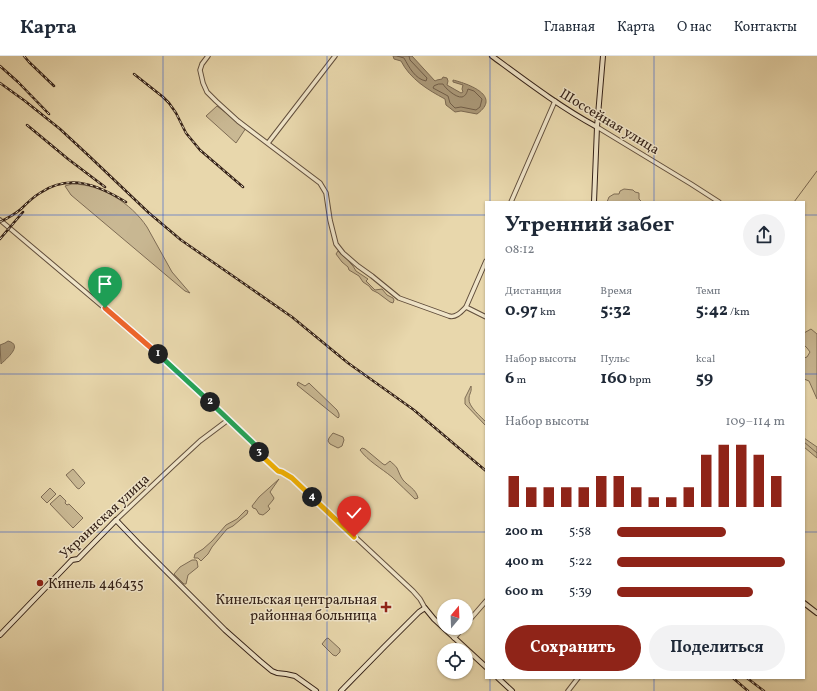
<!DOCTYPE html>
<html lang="ru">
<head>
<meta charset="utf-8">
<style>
  body { margin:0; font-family:Vollkorn,serif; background:#f2f2f3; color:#1f2937; height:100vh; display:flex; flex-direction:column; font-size:15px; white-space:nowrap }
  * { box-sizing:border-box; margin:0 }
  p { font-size:13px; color:#747a83 }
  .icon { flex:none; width:22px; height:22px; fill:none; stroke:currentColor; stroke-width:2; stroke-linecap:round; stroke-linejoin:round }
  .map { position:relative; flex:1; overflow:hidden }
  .side { position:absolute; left:485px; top:145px; width:320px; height:478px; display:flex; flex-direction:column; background:#fff; border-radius:0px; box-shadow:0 1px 3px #0004 }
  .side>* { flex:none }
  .needle { width:26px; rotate:19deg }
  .tools { position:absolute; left:437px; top:543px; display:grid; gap:8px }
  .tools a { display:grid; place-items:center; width:36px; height:36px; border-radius:50%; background:#fff; box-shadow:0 1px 3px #0004; font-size:20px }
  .pin { position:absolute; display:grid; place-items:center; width:34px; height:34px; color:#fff; margin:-41px -17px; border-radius:50% 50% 50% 0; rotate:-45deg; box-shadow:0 0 4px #0007 }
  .pin .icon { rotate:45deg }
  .km { position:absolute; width:20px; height:20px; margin:-10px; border-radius:50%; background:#222; color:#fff; font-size:11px; line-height:20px; text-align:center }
  .round { display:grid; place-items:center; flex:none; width:42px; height:42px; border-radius:21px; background:#f2f2f3 }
  .headline { display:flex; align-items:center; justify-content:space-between; height:68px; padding:0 20px }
  h1 { font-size:22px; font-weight:700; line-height:30px }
  .figures { display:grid; grid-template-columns:repeat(3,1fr); gap:6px; height:68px; padding:4px 20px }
  .figures div { display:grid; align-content:center }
  .figures b { font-size:17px; font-weight:700 }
  .figures small { font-size:11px; font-weight:400 }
  .figures p { font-size:11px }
  .chart { height:112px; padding:8px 20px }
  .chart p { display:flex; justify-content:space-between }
  .chart svg { width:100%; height:72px; margin-top:4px; stroke:#8f2418; stroke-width:6 }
  .primary-button { display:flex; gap:8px; margin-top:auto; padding:8px 20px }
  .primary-button a { flex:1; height:46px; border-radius:24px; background:#8f2418; color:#fff; font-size:16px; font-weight:700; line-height:46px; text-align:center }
  .primary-button a+a { background:#f2f2f3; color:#1f2937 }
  ul { padding:0 20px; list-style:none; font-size:13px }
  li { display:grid; grid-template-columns:64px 48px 1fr; align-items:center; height:30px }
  li i { height:10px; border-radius:5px; background:#8f2418 }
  header { display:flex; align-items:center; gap:24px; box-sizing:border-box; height:56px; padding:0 20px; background:#fff; border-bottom:1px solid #e0e1e3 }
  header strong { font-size:19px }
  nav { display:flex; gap:22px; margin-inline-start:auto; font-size:14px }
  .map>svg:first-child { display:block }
  .green { fill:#c9b893; stroke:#7e6c55 }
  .water { fill:#ab9979; stroke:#7b6952 }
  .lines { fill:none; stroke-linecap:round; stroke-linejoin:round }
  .shore { stroke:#705d48; stroke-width:1 }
  .stream { stroke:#7b6952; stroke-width:1 }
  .tertiary-casing { stroke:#614e3c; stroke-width:5.5 }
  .secondary-casing { stroke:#342117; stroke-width:6 }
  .tertiary { stroke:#f0e5c9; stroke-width:3.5 }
  .secondary { stroke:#f0e5c9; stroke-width:4 }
  .rail-casing { stroke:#342117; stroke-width:2.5 }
  .rail { stroke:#f0e5c9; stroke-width:1; stroke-dasharray:3; stroke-linecap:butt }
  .split-1-casing { stroke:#fff; stroke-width:8 }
  .split-2-casing { stroke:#fff; stroke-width:8 }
  .split-3-casing { stroke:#fff; stroke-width:8 }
  .split-4-casing { stroke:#fff; stroke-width:8 }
  .split-5-casing { stroke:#fff; stroke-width:8 }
  .split-1 { stroke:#f0652b; stroke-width:5 }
  .split-2 { stroke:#22a559; stroke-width:5 }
  .split-3 { stroke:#22a559; stroke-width:5 }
  .split-4 { stroke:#f5b400; stroke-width:5 }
  .split-5 { stroke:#f5b400; stroke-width:5 }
  .grid { fill:none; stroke:#1d4ed8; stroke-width:1; stroke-opacity:0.55 }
  .poi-dot { fill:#8f2418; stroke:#f0e5c9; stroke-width:1.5 }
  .labels { text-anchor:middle; stroke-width:3; stroke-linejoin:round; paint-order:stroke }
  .street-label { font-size:14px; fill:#342117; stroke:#f0e5c9 }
  .poi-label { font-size:14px; fill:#342117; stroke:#f0e5c9; text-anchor:start }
</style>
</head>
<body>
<header>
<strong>Карта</strong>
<nav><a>Главная</a><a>Карта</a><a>О нас</a><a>Контакты</a></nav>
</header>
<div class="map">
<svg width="817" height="635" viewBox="0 0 817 635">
  <rect width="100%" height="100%" fill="#e8d7ac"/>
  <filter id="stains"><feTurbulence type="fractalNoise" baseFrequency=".005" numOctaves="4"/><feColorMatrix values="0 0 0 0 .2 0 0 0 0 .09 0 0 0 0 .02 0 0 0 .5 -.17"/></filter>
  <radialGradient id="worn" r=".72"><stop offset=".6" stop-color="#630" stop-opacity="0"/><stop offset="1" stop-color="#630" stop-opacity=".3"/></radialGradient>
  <path class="green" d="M217 50 246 72 236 87 206 60Z
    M72 128C101 128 131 147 147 171L172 216 190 237 185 235 71 139 65 130Z
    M624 133 633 134 635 136 639 137V143L642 146H607L609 141 614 138H619L620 135Z
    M338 195 348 204 351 208 353 210 356 215 368 223 366 225 375 234 382 233 387 239 393 242 394 244 393 247 390 246 378 237 372 234 369 230 363 226 359 220 349 214 348 211 342 206 336 198Z
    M811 273 817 278V343L809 325 804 323V302L807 301 810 296 807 292 804 289V277Z
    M298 326 305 330 309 327 311 329 337 354 339 358V361L338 362 297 329Z
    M471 330C472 337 469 337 469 343 468 350 481 361 486 366V370L465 348V342Z
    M333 377 343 381 344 384 342 390 338 392 330 388 328 385 329 382Z
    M804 382 817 391V402L804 391Z
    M362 392 365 393 383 408 385 409 390 405C392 407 396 410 397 412 399 416 400 420 403 424 408 430 416 433 418 442L415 443C407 436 400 428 392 421 381 412 368 405 360 394Z
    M73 413 85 427 79 433 77 432 66 419Z
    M279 423 270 436 274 442 273 444 268 450 270 453 267 456 263 459 259 458 256 453 253 452 252 450 259 441Z
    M50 432 56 438 47 447 41 441Z
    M60 439 66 445 65 447 67 449 69 448 83 462 73 472 50 448Z
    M246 454 248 455 247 458 233 470 227 473 212 491 208 498 201 505 198 502H194L195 498 203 493 212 485 226 469 237 463Z
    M192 504H196L197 505 198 511 188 519 186 528H184L174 518 180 511Z
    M328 582 340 593V596L336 600 333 599 322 588 326 583Z"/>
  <path class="water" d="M393 0H412L435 25 437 24 442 23 443 21 447 22 448 25 447 29 461 37 463 36 462 33 463 29 453 26V24C469 28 502 40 477 58L461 55 455 56 446 49 445 43C428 34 410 23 401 5L394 3Z
    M8 285C24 289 6 303 1 308L0 289 5 287Z"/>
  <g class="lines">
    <path class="shore" d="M397 0 404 2C409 11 415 23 426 25L427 22 410 4 409 0
      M439 28H443C445 32 456 42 462 41 466 40 467 36 468 33L474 35 482 43 480 51 476 54 461 51 455 52 450 47 448 40 433 32 434 30Z"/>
    <path class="stream" d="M794 146 817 115
      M804 386 817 397"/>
    <g class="tertiary-casing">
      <path id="tertiary" d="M208 0 202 8 200 14 203 27 207 36 216 45 238 65 320 127 326 137 330 164 336 188 343 197 358 210 372 220 399 242 449 260C456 262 461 256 466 251L486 205
        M597 71 691 128 719 146
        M268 87 335 0
        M511 146 555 45
        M0 164 134 277 204 341 253 387 262 400 278 415 282 416 292 422 413 535 420 543 425 552
        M466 251 486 261
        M116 464 173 410 200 385 228 364
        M466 568 486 545
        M454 582 463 572
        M568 635 578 622"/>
    </g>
    <g class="secondary-casing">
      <path id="secondary" d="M492 0C526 25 560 51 597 71
        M594 146 597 71 603 0
        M804 547 817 557
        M0 579 72 504 78 503 116 464 138 487 225 574 260 605 272 615 277 617 286 618 295 620 316 635
        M498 622 512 635
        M341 635 385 590 419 556 425 552 434 563 486 611"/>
    </g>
    <use href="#tertiary" class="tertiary"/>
    <use href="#secondary" class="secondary"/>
    <g class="rail-casing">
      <path id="rail" d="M24 0 29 6 54 30
        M0 10 18 26 49 58
        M134 18 163 41 169 47 176 57 186 77 200 94 243 131
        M0 27 25 45 60 73 88 99 149 157 181 184 292 261 348 307 414 354 486 415
        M27 69 68 103 105 131
        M0 166C8 162 15 158 21 153 27 147 33 141 40 137 70 117 98 129 126 146
        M0 183 23 156
        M733 622 748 635
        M747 622 764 635"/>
    </g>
    <use href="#rail" class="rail"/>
  </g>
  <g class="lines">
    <g class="split-1-casing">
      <path id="split-1" d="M105 252 158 298"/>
    </g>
    <g class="split-2-casing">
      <path id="split-2" d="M158 298 210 346"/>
    </g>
    <g class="split-3-casing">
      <path id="split-3" d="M210 346 253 387 259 396"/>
    </g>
    <g class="split-4-casing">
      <path id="split-4" d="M259 396 262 400 278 415 282 416 292 422 312 441"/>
    </g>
    <g class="split-5-casing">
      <path id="split-5" d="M312 441 354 481"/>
    </g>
    <use href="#split-1" class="split-1"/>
    <use href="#split-2" class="split-2"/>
    <use href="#split-3" class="split-3"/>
    <use href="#split-4" class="split-4"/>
    <use href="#split-5" class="split-5"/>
  </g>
  <path class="grid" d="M163 0V635M327 0V635M490 0V146M654 0V146M0 159H486M804 159H817M0 318H486M804 318H817M0 476H486M804 476H817M490 622V635M654 622V635"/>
  <g class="poi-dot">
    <circle cx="40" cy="527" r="4"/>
    <path d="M384 545h4v4h4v4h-4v4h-4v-4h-4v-4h4z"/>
  </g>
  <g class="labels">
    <g class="street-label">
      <text transform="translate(610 65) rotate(31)" y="5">Шоссейная улица</text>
      <text transform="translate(104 460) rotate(-43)" y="5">Украинская улица</text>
    </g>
    <g class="poi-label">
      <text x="48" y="532">Кинель 446435</text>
      <text x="377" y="548" text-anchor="end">Кинельская центральная<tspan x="377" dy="16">районная больница</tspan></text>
    </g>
  </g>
  <rect width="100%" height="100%" filter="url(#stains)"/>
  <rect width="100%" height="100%" fill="url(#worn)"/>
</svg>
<div class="tools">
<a><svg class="needle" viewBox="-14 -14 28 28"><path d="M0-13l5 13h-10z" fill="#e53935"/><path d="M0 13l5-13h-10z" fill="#747a83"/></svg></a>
<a><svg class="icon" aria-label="locate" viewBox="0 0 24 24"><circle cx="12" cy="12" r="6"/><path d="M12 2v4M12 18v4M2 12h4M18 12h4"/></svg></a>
</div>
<div class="pin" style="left:105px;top:252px;background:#1e9e55"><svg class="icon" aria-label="arrive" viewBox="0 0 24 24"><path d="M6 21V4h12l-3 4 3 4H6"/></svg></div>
<div class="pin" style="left:354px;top:481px;background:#d93025"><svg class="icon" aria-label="check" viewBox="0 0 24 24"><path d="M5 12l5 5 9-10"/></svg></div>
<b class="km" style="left:158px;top:298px">1</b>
<b class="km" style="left:210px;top:346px">2</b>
<b class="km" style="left:259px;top:396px">3</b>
<b class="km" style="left:312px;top:441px">4</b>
<section class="side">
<div class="headline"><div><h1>Утренний забег</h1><p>08:12</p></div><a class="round"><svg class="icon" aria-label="share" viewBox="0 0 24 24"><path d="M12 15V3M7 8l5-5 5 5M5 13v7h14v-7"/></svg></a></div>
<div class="figures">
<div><p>Дистанция</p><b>0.97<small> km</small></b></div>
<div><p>Время</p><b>5:32</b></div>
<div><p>Темп</p><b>5:42<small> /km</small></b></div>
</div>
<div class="figures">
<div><p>Набор высоты</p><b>6<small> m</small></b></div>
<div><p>Пульс</p><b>160<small> bpm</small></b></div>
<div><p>kcal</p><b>59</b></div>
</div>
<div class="chart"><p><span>Набор высоты</span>109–114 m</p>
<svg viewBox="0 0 160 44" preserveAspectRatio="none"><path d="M5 44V25M15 44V32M25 44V32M35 44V32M45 44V32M55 44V25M65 44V25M75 44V32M85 44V38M95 44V38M105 44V32M115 44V12M125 44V6M135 44V6M145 44V12M155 44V25"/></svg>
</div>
<ul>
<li><b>200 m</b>5:58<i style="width:65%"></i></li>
<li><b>400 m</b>5:22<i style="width:100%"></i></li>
<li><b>600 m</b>5:39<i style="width:81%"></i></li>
</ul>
<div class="primary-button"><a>Сохранить</a><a>Поделиться</a></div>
</section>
</div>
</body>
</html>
